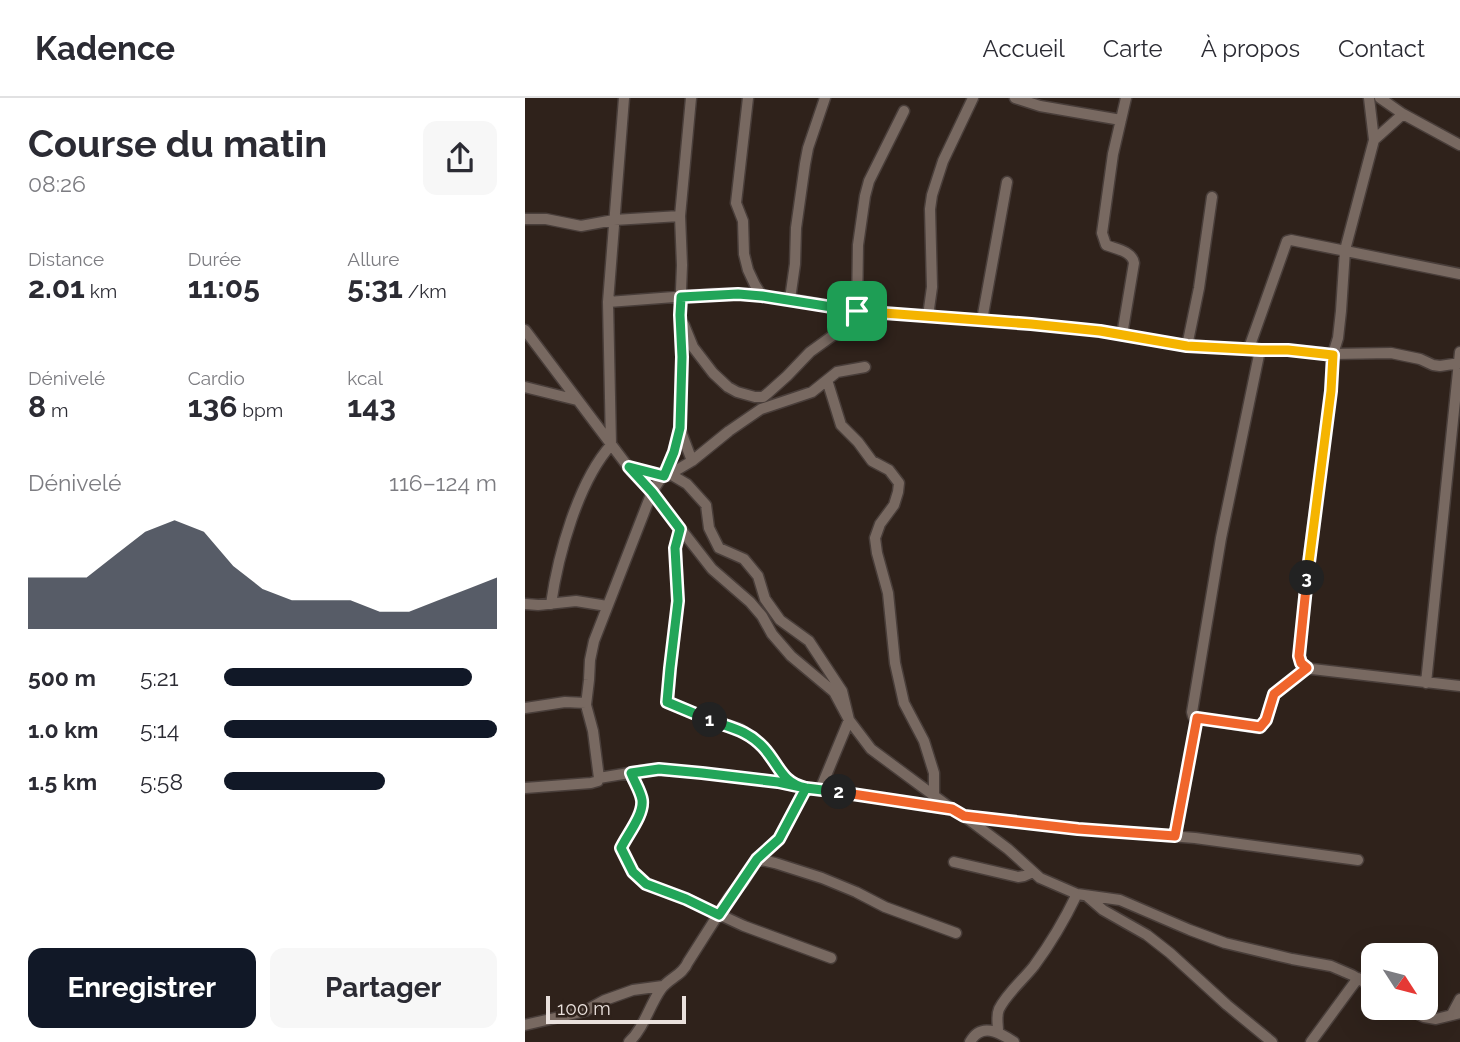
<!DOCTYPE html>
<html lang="fr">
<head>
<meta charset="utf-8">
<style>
  body { margin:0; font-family:Raleway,sans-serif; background:#f7f7f7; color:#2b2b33; height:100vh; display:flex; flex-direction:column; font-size:26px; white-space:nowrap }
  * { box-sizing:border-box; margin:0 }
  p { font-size:23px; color:#7c7c81 }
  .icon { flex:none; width:38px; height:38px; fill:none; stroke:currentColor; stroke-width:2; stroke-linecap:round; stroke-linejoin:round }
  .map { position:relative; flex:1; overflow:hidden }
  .side { display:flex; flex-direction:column; background:#fff; width:525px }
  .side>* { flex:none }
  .needle { width:46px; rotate:126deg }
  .buttons { position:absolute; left:836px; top:845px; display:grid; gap:14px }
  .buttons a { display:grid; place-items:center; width:77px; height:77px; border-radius:14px; background:#fff; box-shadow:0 7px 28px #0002; font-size:35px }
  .scale { position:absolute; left:21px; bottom:18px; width:140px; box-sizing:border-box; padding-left:7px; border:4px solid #eae1dd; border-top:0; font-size:19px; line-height:24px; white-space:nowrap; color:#eae1dd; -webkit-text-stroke:5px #2f221b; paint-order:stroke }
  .pin { position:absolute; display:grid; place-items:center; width:60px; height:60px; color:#fff; margin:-30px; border-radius:14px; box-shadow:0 4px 10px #0006 }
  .km { position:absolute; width:35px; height:35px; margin:-18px; border-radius:50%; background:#222; color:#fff; font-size:19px; line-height:35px; text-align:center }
  .round { display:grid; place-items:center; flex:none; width:74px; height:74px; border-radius:14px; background:#f7f7f7 }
  .headline { display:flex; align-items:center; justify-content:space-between; height:119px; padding:0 28px }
  h1 { font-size:38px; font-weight:700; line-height:52px }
  .stats { display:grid; grid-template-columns:repeat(3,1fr); gap:10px; height:119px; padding:7px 28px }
  .stats div { display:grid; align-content:center }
  .stats b { font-size:30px; font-weight:700 }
  .stats small { font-size:19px; font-weight:400 }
  .stats p { font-size:19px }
  .chart { height:196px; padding:14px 28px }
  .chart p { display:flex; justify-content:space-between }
  .chart svg { width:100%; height:126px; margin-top:7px; fill:#111827; opacity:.7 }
  .primary-button { display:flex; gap:14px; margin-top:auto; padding:14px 28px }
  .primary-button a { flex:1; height:80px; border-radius:14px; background:#111827; color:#fff; font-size:28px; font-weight:700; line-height:80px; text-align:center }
  .primary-button a+a { background:#f7f7f7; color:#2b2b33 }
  ul { padding:0 28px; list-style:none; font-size:23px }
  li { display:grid; grid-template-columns:112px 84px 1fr; align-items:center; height:52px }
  li i { height:18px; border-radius:9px; background:#111827 }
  header { display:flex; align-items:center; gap:42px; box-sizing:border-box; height:98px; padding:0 35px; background:#fff; border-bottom:2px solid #e1e1e2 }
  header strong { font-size:33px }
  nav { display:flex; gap:38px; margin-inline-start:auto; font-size:24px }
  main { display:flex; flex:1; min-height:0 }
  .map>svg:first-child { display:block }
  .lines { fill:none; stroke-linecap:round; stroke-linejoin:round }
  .minor-casing { stroke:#493e3a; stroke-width:13 }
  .minor { stroke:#786961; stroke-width:10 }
  .split-1-casing { stroke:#fff; stroke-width:14 }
  .split-2-casing { stroke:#fff; stroke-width:14 }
  .split-3-casing { stroke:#fff; stroke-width:14 }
  .split-4-casing { stroke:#fff; stroke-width:14 }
  .split-1 { stroke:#22a559; stroke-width:9 }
  .split-2 { stroke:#22a559; stroke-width:9 }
  .split-3 { stroke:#f0652b; stroke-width:9 }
  .split-4 { stroke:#f5b400; stroke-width:9 }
</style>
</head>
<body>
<header>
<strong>Kadence</strong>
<nav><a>Accueil</a><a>Carte</a><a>À propos</a><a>Contact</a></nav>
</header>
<main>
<section class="side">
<div class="headline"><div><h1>Course du matin</h1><p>08:26</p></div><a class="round"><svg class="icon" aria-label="share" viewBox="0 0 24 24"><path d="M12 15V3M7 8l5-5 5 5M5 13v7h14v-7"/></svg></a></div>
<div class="stats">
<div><p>Distance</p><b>2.01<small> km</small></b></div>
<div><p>Durée</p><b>11:05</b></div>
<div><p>Allure</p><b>5:31<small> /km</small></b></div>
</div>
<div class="stats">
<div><p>Dénivelé</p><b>8<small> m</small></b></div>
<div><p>Cardio</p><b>136<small> bpm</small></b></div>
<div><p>kcal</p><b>143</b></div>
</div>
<div class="chart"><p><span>Dénivelé</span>116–124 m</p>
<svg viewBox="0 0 160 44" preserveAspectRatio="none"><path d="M0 44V26L10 26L20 26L30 18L40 10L50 6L60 10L70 22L80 30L90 34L100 34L110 34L120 38L130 38L140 34L150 30L160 26V44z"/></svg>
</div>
<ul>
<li><b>500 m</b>5:21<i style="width:91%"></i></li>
<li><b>1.0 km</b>5:14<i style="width:100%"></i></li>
<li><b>1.5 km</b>5:58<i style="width:59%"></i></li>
</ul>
<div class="primary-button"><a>Enregistrer</a><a>Partager</a></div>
</section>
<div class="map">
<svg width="935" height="944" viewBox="0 0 935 944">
  <rect width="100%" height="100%" fill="#2f221b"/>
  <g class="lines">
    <g class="minor-casing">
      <path id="minor" d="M223 0 211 105 218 123 219 156 223 172 230 187 237 198
        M490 0 515 8 596 22
        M844 0 849 42
        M855 0 878 16 935 47
        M878 16 849 42 820 152 816 213 813 240 808 256 806 293 785 452 774 558C776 565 779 570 787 571L935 588
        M0 121H21L56 128 89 122 155 118
        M265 201 270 166 271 130 280 66 283 50 300 0
        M83 204 189 196H213L265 201 332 213 506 226 575 233 662 248 735 252H763L808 256 866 255 895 261 908 267 915 268 935 265
        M403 218 407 189 405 111 407 97 418 63 448 0
        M457 222 482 84
        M159 227 168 249 188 275 203 289 212 294 230 299H238L243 295 262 278 285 254 321 228 332 213 333 147 340 98 344 83 379 13
        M0 232 107 374 127 394 187 471 225 504 237 518 247 536 266 558 309 594 324 622 346 651 427 711 439 718 483 751 515 780 552 796 595 802 665 832 700 845 767 861 806 868 827 877 849 890
        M597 237 609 165C607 153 591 151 581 147L577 135 588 56 601 0
        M662 248 674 190 687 99
        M724 250 762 143 766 142 935 176
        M735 252 696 440 667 614 668 618 672 620 735 630 741 622 749 596 782 570
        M302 282 316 327 333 344 347 363 364 372 374 385 373 394 369 407 355 426 350 440 352 455 363 495 370 565 379 605 399 643 409 675V697
        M0 289 52 302
        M155 331 167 363
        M104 369 139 378 145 376 167 363 204 333 236 311 287 294 312 274 340 269
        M145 376 162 386 181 407 184 430 194 450 219 461 233 478 240 501 255 522 284 543 317 593 324 622 295 692
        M155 431 151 451 153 503 142 604 188 623 215 631 238 649 259 677 268 685
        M1 506 13 507 51 503 82 508
        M26 506C33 457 53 384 86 347L83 204 99 0
        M901 585 935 254
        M0 610 40 604 61 605
        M106 675C109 683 116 694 117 702 119 717 102 737 96 750L108 774 121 786 161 801 219 828 306 860
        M74 680 128 671 177 675 253 684 281 690 328 696 427 711
        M0 690 66 685 73 683 74 680 68 633 61 607 64 582 65 562 69 543 127 394 140 374 149 354 155 330 157 259 155 217 157 167 155 118 166 0
        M441 718 553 731 670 740 833 762
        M650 738 672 620
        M232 761 250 765 297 780 331 794 360 809 431 835
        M429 764 493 779 499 778 508 774
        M563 799 578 812 622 837 645 855 702 907 747 944
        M881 910 899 919 911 921 935 915
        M927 916 935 901
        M0 927 60 913 80 902 108 892 138 888
        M473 933C473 926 471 918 474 911 482 895 498 882 509 868 526 845 540 821 552 796
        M104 944C119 930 124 908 136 891 144 880 158 877 163 864L205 798 218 784 232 761 254 741 281 690
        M445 944C456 924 474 934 489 944
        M786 944 833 880"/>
    </g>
    <use href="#minor" class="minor"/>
  </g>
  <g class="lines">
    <g class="split-1-casing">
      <path id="split-1" d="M185 622 142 604 145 570 153 503 150 450 155 431 127 394 104 369 139 378 149 354 155 330 157 259 155 217 156 199 213 196 237 198 332 213"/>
    </g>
    <g class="split-2-casing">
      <path id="split-2" d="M185 622C206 630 222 632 238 649 254 666 256 685 281 690L254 741 232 761 194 817 161 801 121 786 108 774 96 750C102 737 119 717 117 702 116 694 109 683 106 675L134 671 177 675 253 684 281 690 314 694"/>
    </g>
    <g class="split-3-casing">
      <path id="split-3" d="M314 694 427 711 439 718 553 731 650 738 672 620 735 629 741 622 749 596 782 570 776 565 774 558 782 480"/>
    </g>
    <g class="split-4-casing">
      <path id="split-4" d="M332 213 506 226 575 233 662 248 736 252H763L808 257 806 293 782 480"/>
    </g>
    <use href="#split-1" class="split-1"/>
    <use href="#split-2" class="split-2"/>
    <use href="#split-3" class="split-3"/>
    <use href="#split-4" class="split-4"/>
  </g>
</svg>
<div class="buttons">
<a><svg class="needle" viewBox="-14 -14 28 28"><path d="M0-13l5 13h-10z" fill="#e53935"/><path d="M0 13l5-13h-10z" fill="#7c7c81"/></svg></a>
</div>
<div class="scale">100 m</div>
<div class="pin" style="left:332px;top:213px;background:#1e9e55"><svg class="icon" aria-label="arrive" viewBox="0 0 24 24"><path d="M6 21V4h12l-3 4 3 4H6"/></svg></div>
<b class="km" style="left:185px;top:622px">1</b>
<b class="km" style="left:314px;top:694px">2</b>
<b class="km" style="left:782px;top:480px">3</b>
</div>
</main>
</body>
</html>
